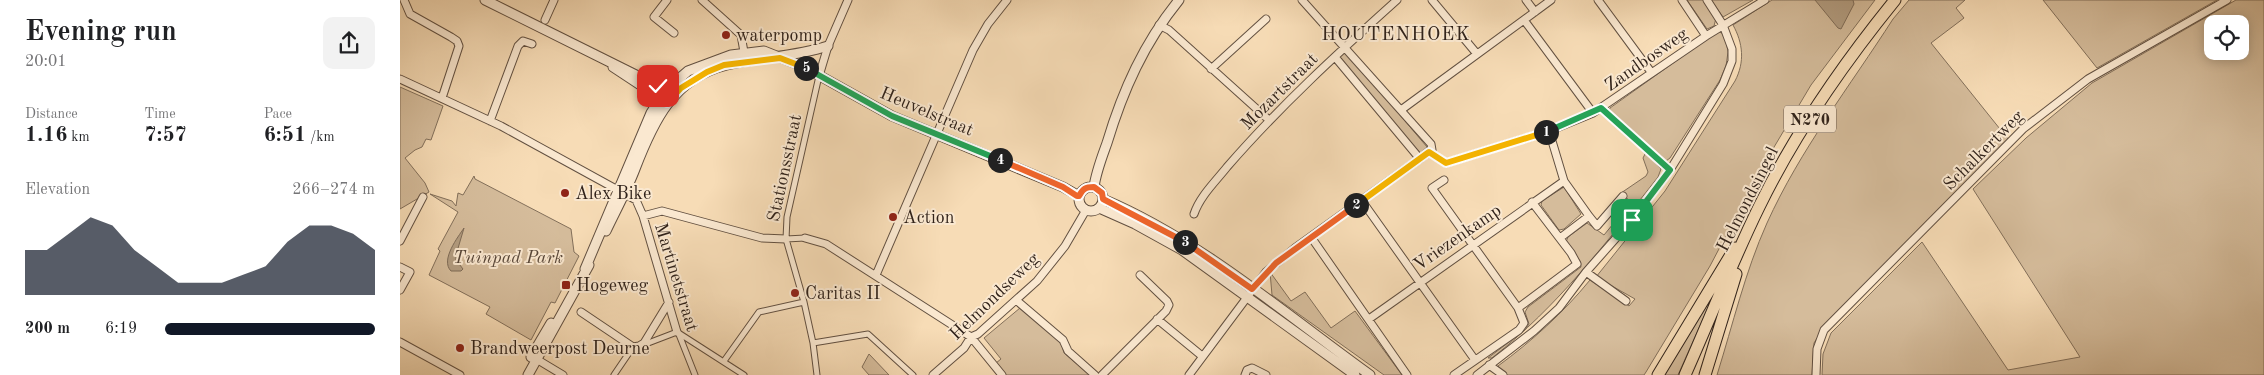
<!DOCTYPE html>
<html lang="en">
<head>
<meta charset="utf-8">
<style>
  body { margin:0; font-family:"Old Standard TT",serif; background:#f2f2f2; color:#202124; height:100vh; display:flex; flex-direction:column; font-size:19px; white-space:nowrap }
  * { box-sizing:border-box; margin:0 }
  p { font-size:16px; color:#757577 }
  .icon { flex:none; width:28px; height:28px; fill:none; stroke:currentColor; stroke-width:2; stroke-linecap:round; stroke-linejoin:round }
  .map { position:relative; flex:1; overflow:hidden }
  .sheet { display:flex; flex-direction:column; background:#fff; width:400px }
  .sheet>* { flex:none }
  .tools { position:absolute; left:1804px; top:15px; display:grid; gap:10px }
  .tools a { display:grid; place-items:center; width:45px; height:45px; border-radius:10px; background:#fff; box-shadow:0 2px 12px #0003; font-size:25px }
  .pin { position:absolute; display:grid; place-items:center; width:42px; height:42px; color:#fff; margin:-21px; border-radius:10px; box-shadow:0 2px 8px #0006 }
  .km { position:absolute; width:25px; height:25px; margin:-12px; border-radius:50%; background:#222; color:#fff; font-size:14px; line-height:25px; text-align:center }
  .round { display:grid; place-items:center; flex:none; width:52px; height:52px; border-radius:10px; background:#f2f2f2 }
  .overview { display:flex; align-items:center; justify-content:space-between; height:85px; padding:0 25px }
  h1 { font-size:28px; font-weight:800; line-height:38px }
  .metrics { display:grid; grid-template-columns:repeat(3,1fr); gap:8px; height:85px; padding:5px 25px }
  .metrics div { display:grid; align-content:center }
  .metrics b { font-size:21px; font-weight:800 }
  .metrics small { font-size:14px; font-weight:400 }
  .metrics p { font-size:14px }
  .chart { height:140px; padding:10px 25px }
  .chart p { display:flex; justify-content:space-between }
  .chart svg { width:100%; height:90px; margin-top:5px; fill:#111827; opacity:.7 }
  ul { padding:0 25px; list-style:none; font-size:16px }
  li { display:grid; grid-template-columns:80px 60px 1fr; align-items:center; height:38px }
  li i { height:12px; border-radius:6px; background:#111827 }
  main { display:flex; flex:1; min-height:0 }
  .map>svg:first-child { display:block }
  .green { fill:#d5bc9b; stroke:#826f5a; fill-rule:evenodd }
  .water { fill:#b39d81; stroke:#7f6c58 }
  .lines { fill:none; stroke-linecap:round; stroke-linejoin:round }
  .pedestrian-casing { stroke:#625041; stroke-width:7 }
  .minor-casing { stroke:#625041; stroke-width:9 }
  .tertiary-casing { stroke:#625041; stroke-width:11 }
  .primary-casing { stroke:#30221a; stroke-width:13 }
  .pedestrian { stroke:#fae8d0; stroke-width:5 }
  .minor { stroke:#fae8d0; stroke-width:7 }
  .tertiary { stroke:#fae8d0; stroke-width:9 }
  .primary { stroke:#f7dcb6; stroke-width:11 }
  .split-1-casing { stroke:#fff; stroke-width:10 }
  .split-2-casing { stroke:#fff; stroke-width:10 }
  .split-3-casing { stroke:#fff; stroke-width:10 }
  .split-4-casing { stroke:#fff; stroke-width:10 }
  .split-5-casing { stroke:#fff; stroke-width:10 }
  .split-6-casing { stroke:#fff; stroke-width:10 }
  .split-1 { stroke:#22a559; stroke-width:6 }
  .split-2 { stroke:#f5b400; stroke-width:6 }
  .split-3 { stroke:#f0652b; stroke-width:6 }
  .split-4 { stroke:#f0652b; stroke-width:6 }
  .split-5 { stroke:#22a559; stroke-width:6 }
  .split-6 { stroke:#f5b400; stroke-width:6 }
  .poi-dot { fill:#8f2418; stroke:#fae8d0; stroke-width:2 }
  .labels { text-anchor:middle; stroke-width:4; stroke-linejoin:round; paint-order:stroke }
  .shield { fill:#fae8d0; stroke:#6d5d51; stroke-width:1 }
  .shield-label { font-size:16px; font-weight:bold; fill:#30221a }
  .poi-label { font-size:18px; fill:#30221a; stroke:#fae8d0; text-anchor:start }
  .street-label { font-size:18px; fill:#30221a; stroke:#fae8d0 }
  .park-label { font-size:18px; font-style:italic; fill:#59483a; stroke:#fae8d0 }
  .neighbourhood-label { font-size:19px; letter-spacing:1px; fill:#30221a; stroke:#fae8d0 }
</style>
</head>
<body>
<main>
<section class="sheet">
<div class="overview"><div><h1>Evening run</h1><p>20:01</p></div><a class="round"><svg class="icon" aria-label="share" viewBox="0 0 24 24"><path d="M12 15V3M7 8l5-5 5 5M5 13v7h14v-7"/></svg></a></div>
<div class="metrics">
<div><p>Distance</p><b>1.16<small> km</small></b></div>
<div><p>Time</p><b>7:57</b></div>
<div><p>Pace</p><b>6:51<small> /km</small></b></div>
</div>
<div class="chart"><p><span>Elevation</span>266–274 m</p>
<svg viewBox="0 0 160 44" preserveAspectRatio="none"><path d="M0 44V22L10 22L20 14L30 6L40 10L50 22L60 30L70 38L80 38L90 38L100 34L110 30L120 18L130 10L140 10L150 14L160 22V44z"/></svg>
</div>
<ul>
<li><b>200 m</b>6:19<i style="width:100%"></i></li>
</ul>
</section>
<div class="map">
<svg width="1864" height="375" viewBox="0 0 1864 375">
  <rect width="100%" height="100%" fill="#f7dcb6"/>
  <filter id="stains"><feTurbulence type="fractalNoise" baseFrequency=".004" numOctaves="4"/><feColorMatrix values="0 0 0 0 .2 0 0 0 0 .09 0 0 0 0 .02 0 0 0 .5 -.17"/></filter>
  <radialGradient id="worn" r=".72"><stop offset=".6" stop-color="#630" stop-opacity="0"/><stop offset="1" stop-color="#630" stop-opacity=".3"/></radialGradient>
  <path class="green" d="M1287 0H1304L1316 18 1314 26 1307 29Z
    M1311 0H1353L1323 17Z
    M1372 0H1475L1411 85 1361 169 1310 266 1246 372 1244 375H1106L1098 369V366C1132 341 1163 313 1190 280L1229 306 1235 299 1196 277 1265 191 1335 81C1345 62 1343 43 1333 25Z
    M1509 0H1565L1556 8 1564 18 1531 43 1608 139 1428 321 1414 343 1412 375H1317C1333 324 1345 272 1367 223 1400 150 1450 86 1493 19Z
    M1643 0H1817L1697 68Z
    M1836 0H1864V375H1422L1423 354 1431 333 1522 242 1608 370 1680 357 1573 189 1626 138 1692 83ZM1812 24H1840V51H1812Z
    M1318 31 1325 35 1328 52 1326 66 1320 80 1270 158 1266 161 1209 111 1210 108Z
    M945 50 1027 147 1019 154 937 57Z
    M0 87 43 106 31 140 26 139 22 147 15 150 5 158 25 183 29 192 0 209Z
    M1246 152 1261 169 1258 177C1207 242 1158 306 1092 358H1088L1125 330 1129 324 1125 312 1128 307 1181 267 1180 261 1166 242 1168 237 1187 223 1204 235 1231 202 1221 193 1246 176 1248 172 1243 158Z
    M74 176 75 179 171 229 174 252 179 256 155 303 151 302 131 340 86 314 90 307 29 275 40 251 38 249 58 212 30 194 52 201 56 206 58 193 63 195Z
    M1164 187 1181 214 1164 229 1159 230 1141 205 1142 201Z
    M1326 267 1278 375H1261Z
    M870 272 891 301 905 292 931 328 955 311 1002 375H984L872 295Z
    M620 308 661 342 664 353 690 375H606L596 363 601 359 584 338Z
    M469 354 489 375H469L462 367Z"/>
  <path class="water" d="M1415 0H1453L1454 4 1441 29 1438 28Z
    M64 228 56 255V260L63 269 61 271H51C40 260 58 237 64 228Z"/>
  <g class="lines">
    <g class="pedestrian-casing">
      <path id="pedestrian" d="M386 239 405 238
        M277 332 344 375
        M278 332 295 375
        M413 343 468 334 513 375
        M243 345 277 332
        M324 361 359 312 404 302
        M214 375 233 347
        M417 375 413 343 404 302 386 239 387 217 419 76"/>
    </g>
    <g class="minor-casing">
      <path id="minor" d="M4 0 10 14 51 37 57 41 59 46 42 98
        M267 0 254 17 274 33
        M302 0 341 35 344 52
        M1032 0 1077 54
        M1126 0 1135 12
        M1198 0 1251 72
        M1282 0 1306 36
        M145 20 154 0
        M1124 20 1193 113
        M759 25 769 30 869 120
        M935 57 1020 159
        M811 69 866 19
        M419 76 428 46 448 0
        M0 79 101 126 236 200 243 216 277 332
        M1201 108 1270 170
        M1001 110 1151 0
        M90 121 118 46 123 41 132 44
        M1149 131 1164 181 1189 216
        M1029 152 1046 163 1149 131 1193 113 1306 36 1365 0
        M1044 180 1032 188 1118 308
        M962 201 1075 360
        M794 214C800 196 816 181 827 167 879 107 938 53 997 0
        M243 216 262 211 362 238 386 239
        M911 237 1007 375
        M405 238 426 244 571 337 602 375
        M1160 238 1189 216 1197 226 1223 196
        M0 241 23 197
        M0 267 10 272 0 290
        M1186 272 1226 301
        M476 275 573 50 588 24 607 0
        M616 300 663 340 668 351 695 375
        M181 312 233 347 239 346 244 343 269 302
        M757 319 802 356
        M969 319 1164 181
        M0 342 60 375
        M133 357 163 375
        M1089 365 1103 375
        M533 375 564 348 571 337 578 334 637 281 665 246 686 210
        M702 375 766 311 769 305 767 301 740 275
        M789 375 866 272 895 248 1032 150 1031 144 902 0
        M845 375 847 370 852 368 866 375
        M1054 375 1119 330 1124 323 1118 308 1177 264 1171 253 1132 202
        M1077 375 1134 331 1159 308 1186 272 1232 220 1270 170 1323 84 1332 61V49L1323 25 1307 0
        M1416 375 1417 349 1424 330 1623 129 1688 79 1827 0"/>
    </g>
    <g class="tertiary-casing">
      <path id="tertiary" d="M85 0 252 83 265 91 266 95
        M213 67 263 100
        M694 187C696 172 702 157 707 143 723 90 744 43 779 0
        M679 199a12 12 0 1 1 24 0a12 12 0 1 1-24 0Z
        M703 199C800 240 885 314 970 375
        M699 208 735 224 782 250 955 375
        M206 231C216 210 227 190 235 169 253 122 273 78 327 65 360 57 394 57 428 46
        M185 269 251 113 265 91 288 71 331 55 364 51 404 67 492 116 663 187 679 196
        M131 357 151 323
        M128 375 189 265"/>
    </g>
    <g class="primary-casing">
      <path id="primary" d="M1258 375 1335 248
        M1285 375C1310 319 1332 262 1359 207 1395 133 1443 64 1495 0
        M1305 375 1336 274"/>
    </g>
    <use href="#pedestrian" class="pedestrian"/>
    <use href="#minor" class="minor"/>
    <use href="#tertiary" class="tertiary"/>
    <use href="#primary" class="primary"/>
  </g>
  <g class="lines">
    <g class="split-1-casing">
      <path id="split-1" d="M1146 132 1201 108 1270 170 1232 220"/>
    </g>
    <g class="split-2-casing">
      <path id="split-2" d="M956 205 1029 152 1046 163 1146 132"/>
    </g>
    <g class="split-3-casing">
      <path id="split-3" d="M785 242 852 289 876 263 956 205"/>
    </g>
    <g class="split-4-casing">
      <path id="split-4" d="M600 160 663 187 677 196H679C683 189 685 187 694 187L702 193 703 199 785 242"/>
    </g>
    <g class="split-5-casing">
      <path id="split-5" d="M406 68 492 116 600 160"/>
    </g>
    <g class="split-6-casing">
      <path id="split-6" d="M258 86 265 91 267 103 281 88 307 72 324 65 380 58 406 68"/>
    </g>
    <use href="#split-1" class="split-1"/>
    <use href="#split-2" class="split-2"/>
    <use href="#split-3" class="split-3"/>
    <use href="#split-4" class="split-4"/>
    <use href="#split-5" class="split-5"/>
    <use href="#split-6" class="split-6"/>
  </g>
  <g class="poi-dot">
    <circle cx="326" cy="35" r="5"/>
    <circle cx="165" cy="193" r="5"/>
    <circle cx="493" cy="217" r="5"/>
    <rect x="161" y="280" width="10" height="10" rx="2.5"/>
    <circle cx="395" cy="293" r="5"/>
    <circle cx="60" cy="348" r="5"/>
  </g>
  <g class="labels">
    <rect class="shield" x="1384" y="105.5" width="52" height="27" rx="4"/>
    <g class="shield-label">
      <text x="1410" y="125">N270</text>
    </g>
    <g class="poi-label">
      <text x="336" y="41">waterpomp</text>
      <text x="175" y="199">Alex Bike</text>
      <text x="503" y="223">Action</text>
      <text x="176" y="291">Hogeweg</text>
      <text x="405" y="299">Caritas II</text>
      <text x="70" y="354">Brandweerpost Deurne</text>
    </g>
    <g class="street-label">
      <text transform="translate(1246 59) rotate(-35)" y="6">Zandbosweg</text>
      <text transform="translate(879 91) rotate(-45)" y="6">Mozartstraat</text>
      <text transform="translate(527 111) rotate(23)" y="6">Heuvelstraat</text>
      <text transform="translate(1583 150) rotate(-45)" y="6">Schalkertweg</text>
      <text transform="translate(384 168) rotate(-78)" y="6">Stationsstraat</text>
      <text transform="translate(1347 199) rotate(-63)" y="6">Helmondsingel</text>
      <text transform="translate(1057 237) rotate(-35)" y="6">Vriezenkamp</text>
      <text transform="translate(277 277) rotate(73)" y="6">Martinetstraat</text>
      <text transform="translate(594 296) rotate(-44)" y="6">Helmondseweg</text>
    </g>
    <g class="park-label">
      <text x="108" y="263">Tuinpad Park</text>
    </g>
    <g class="neighbourhood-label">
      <text x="996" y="40">HOUTENHOEK</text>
    </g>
  </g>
  <rect width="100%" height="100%" filter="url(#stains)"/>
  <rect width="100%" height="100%" fill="url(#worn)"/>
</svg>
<div class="tools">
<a><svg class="icon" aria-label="locate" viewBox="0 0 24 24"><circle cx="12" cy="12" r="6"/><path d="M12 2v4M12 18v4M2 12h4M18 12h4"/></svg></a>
</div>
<div class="pin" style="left:1232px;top:220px;background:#1e9e55"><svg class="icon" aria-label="arrive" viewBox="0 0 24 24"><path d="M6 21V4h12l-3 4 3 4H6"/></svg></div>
<div class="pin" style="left:258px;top:86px;background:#d93025"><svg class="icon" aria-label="check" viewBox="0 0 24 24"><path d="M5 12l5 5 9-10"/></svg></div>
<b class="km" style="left:1146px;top:132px">1</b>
<b class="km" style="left:956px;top:205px">2</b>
<b class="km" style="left:785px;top:242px">3</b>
<b class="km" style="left:600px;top:160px">4</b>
<b class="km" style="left:406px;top:68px">5</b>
</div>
</main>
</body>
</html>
